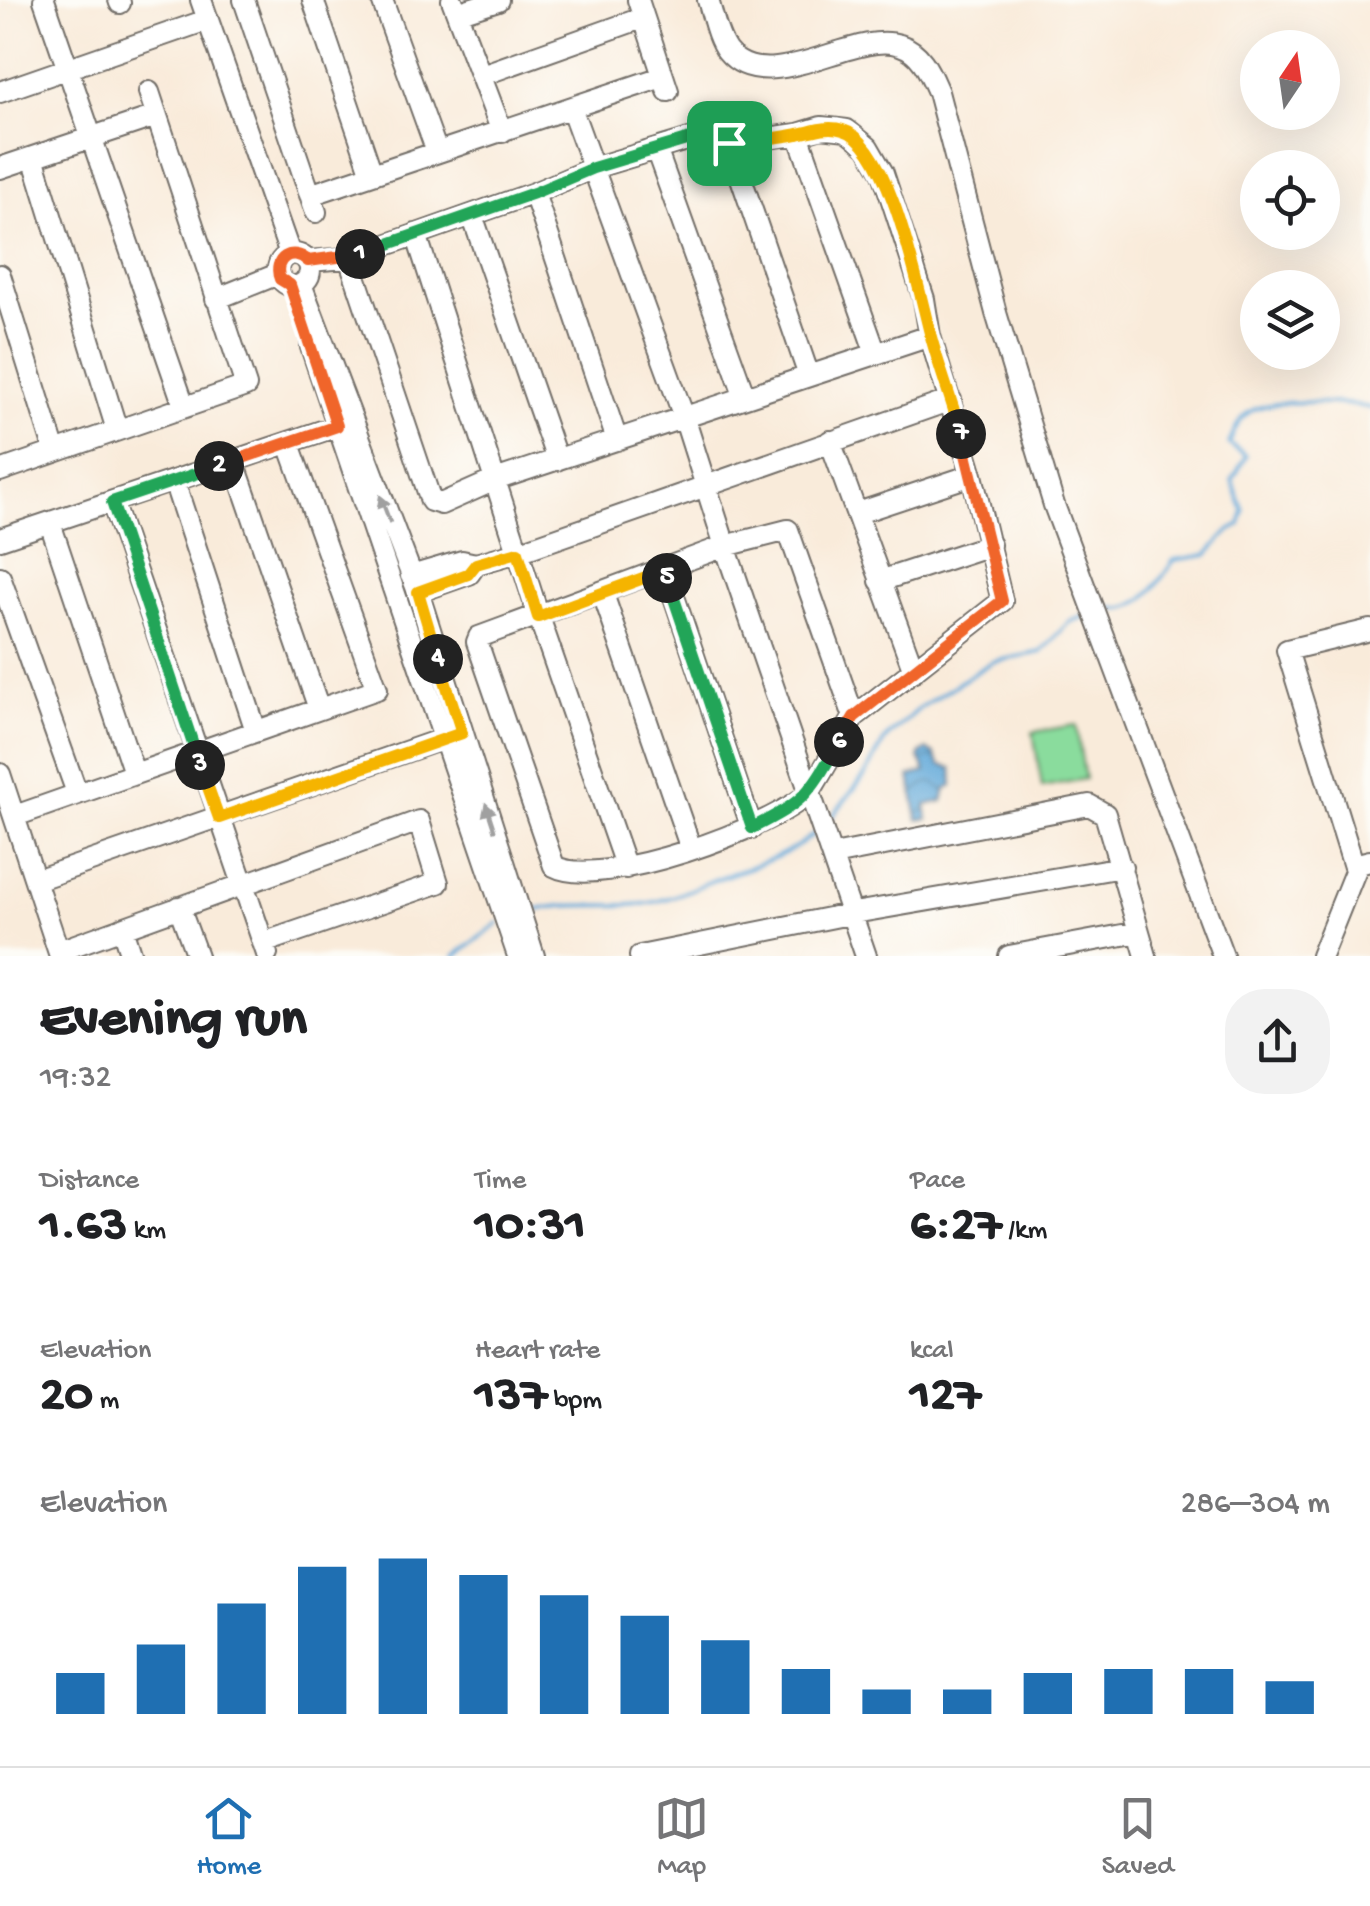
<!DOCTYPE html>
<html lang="en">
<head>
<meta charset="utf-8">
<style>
  body { margin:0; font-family:"Gochi Hand",sans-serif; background:#f2f2f2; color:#202124; height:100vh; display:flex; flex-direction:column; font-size:38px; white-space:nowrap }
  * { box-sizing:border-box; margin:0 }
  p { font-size:32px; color:#757577 }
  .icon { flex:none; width:55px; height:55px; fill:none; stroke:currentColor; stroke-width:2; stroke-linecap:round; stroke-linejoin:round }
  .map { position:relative; height:956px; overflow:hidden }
  .side { display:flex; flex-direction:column; background:#fff; flex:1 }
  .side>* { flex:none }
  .needle { width:65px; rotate:13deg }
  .buttons { position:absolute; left:1240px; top:30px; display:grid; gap:20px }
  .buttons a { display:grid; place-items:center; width:100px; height:100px; border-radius:50%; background:#fff; box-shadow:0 10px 40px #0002; font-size:50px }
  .pin { position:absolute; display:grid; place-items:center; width:85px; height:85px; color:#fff; margin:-42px; border-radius:20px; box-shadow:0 5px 15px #0006 }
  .km { position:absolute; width:50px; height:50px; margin:-25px; border-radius:50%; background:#222; color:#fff; font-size:28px; line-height:50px; text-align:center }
  .round { display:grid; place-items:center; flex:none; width:105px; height:105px; border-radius:40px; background:#f2f2f2 }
  .head { display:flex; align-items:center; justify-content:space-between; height:170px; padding:0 40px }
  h1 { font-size:55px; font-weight:800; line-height:75px }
  .metrics { display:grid; grid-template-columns:repeat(3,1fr); gap:15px; height:170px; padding:10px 40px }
  .metrics div { display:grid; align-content:center }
  .metrics b { font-size:50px; font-weight:800 }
  .metrics small { font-size:28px; font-weight:400 }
  .metrics p { font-size:28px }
  .chart { height:280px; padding:20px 40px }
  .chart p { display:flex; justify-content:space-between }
  .chart svg { width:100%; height:180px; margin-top:10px; stroke:#1f6fb2; stroke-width:6 }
  .tabs { display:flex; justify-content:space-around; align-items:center; height:140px; border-top:2px solid #e0e0e0; background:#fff; font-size:28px; color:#757577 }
  .tabs a { display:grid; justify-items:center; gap:5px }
  .tabs .current { color:#1f6fb2 }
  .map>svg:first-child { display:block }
  .green { fill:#8adc9d; stroke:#5a8464; stroke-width:2.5 }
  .water { fill:url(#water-waves); stroke:#466a82; stroke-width:2.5 }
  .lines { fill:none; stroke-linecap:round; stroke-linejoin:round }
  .stream { stroke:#62a9d9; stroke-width:4 }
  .minor-casing { stroke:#736e68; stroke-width:24 }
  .minor { stroke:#fff; stroke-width:20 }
  .oneway { fill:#a0a0a0 }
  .split-1-casing { stroke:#fff; stroke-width:20 }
  .split-2-casing { stroke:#fff; stroke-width:20 }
  .split-3-casing { stroke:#fff; stroke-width:20 }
  .split-4-casing { stroke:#fff; stroke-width:20 }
  .split-5-casing { stroke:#fff; stroke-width:20 }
  .split-6-casing { stroke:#fff; stroke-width:20 }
  .split-7-casing { stroke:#fff; stroke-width:20 }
  .split-8-casing { stroke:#fff; stroke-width:20 }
  .split-1 { stroke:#22a559; stroke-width:12 }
  .split-2 { stroke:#f0652b; stroke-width:12 }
  .split-3 { stroke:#22a559; stroke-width:12 }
  .split-4 { stroke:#f5b400; stroke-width:12 }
  .split-5 { stroke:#f5b400; stroke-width:12 }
  .split-6 { stroke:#22a559; stroke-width:12 }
  .split-7 { stroke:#f0652b; stroke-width:12 }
  .split-8 { stroke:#f5b400; stroke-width:12 }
</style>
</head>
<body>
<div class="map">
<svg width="1370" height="956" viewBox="0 0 1370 956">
  <defs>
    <pattern id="water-waves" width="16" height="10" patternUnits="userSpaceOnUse" patternTransform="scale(2.5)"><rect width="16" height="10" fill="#62a9d9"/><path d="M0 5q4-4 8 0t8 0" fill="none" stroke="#518ab0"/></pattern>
  </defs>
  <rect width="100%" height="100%" fill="#fdfcf7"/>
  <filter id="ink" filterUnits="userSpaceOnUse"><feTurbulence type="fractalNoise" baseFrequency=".01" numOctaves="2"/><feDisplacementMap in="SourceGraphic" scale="20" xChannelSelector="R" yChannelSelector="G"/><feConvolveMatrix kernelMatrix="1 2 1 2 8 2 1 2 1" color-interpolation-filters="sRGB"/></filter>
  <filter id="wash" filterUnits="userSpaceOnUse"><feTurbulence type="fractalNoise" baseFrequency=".0048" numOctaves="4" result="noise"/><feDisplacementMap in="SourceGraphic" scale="40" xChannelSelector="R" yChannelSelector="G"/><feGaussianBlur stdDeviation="2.25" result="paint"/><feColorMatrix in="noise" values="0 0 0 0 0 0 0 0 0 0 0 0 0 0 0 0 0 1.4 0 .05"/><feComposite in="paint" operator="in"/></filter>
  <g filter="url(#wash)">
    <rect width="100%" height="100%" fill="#f9ebda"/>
    <path class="green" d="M1076 725 1085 779 1042 787 1033 732Z"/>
    <path class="water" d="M927 750 934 754 940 765 952 768 953 785 946 789 943 801 926 805 928 819 918 820 910 776 926 772 919 758 921 753Z"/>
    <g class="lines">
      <path class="stream" d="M1099 611C1109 607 1115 609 1124 608 1147 604 1162 577 1174 560L1207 555 1229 531 1240 525 1244 511 1232 481 1246 456 1229 444C1235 431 1238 418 1251 411 1273 398 1345 402 1370 408
        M826 824 866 774 886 738 921 707 992 662 1041 652 1069 622 1086 616
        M527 913C563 900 605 908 643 904 668 901 686 891 709 882 746 867 784 860 815 833
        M455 956 499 923"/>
    </g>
  </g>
  <g filter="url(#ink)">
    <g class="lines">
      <g class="minor-casing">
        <path id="minor" d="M44 0 184 406
          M119 0 120 3
          M201 0 290 254
          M244 0 316 212
          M313 0 372 174
          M382 0 437 152
          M452 0 502 132
          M638 0 668 91
          M708 0C713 16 717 38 727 51 767 100 854 29 900 45 922 52 930 74 938 92L996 313 1054 505 1223 956
          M457 13 498 0
          M482 75 642 18
          M0 92 207 20
          M572 110 684 417 725 546 866 956
          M798 134 821 127 847 130 868 147 883 173 924 299 930 336 972 475 1002 601 854 717 810 792C774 827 600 891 554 866L477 642 479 637 725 546 788 530 854 717
          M729 143 798 134 876 354
          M656 149 745 397
          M33 157 117 430
          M0 168 156 116
          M534 193 617 440
          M310 195 662 77
          M472 215 557 460
          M416 234 539 617 626 868
          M278 270a16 16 0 1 1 32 0a16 16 0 1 1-32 0Z
          M349 258 431 501 441 504 495 480 930 336
          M307 261 349 258 534 193 593 168 703 135 729 143 809 376
          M0 275 55 452
          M301 284 418 592 534 956
          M216 299 278 274
          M311 347 518 956
          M830 441 914 671
          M234 462 319 709
          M0 471 246 386 149 92
          M174 481 256 731
          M112 502 267 954
          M858 513 972 475
          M50 523 134 773
          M0 539 337 426
          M665 570 752 828
          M411 576 462 561 476 564 518 552 951 400
          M0 577 77 793
          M880 581 990 545
          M418 592 469 574 476 564
          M603 594 691 849
          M0 774 60 956
          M15 816 377 689 289 444
          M833 855 1089 805 1105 814 1146 956
          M1355 870 1287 650 1370 630
          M36 880 454 735
          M179 907 197 956
          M122 928 131 956
          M59 951 419 821 438 883 263 943
          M640 956 854 913 1122 867
          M1009 956 1139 932
          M1321 956 1358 864 1370 861"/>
      </g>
      <use href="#minor" class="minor"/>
    </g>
    <defs><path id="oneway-solid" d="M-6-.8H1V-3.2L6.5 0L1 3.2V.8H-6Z" transform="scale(2.5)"/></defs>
    <g class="oneway">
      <use href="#oneway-solid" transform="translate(385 509) rotate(-111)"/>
      <use href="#oneway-solid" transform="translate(490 817) rotate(-108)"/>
    </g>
  </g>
  <g class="lines" filter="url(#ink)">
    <g class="split-1-casing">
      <path id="split-1" d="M360 254 534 193 593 168 703 135 729 143"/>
    </g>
    <g class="split-2-casing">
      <path id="split-2" d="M219 466 337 426 290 285 280 279C272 259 292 246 308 261L360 254"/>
    </g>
    <g class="split-3-casing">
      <path id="split-3" d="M200 765 112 502 219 466"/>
    </g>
    <g class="split-4-casing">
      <path id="split-4" d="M200 765 219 818 462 733 438 659"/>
    </g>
    <g class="split-5-casing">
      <path id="split-5" d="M438 659 418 592 468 574 476 564 518 552 538 617 665 570 667 578"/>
    </g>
    <g class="split-6-casing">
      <path id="split-6" d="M667 578 752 828C807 800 809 794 839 742"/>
    </g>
    <g class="split-7-casing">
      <path id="split-7" d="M839 742 854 717 1002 601 961 434"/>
    </g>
    <g class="split-8-casing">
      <path id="split-8" d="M729 143C752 140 775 139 798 134 814 131 827 125 843 130 890 142 919 293 931 337 940 370 952 401 961 434"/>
    </g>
    <use href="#split-1" class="split-1"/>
    <use href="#split-2" class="split-2"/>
    <use href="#split-3" class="split-3"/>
    <use href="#split-4" class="split-4"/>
    <use href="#split-5" class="split-5"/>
    <use href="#split-6" class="split-6"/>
    <use href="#split-7" class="split-7"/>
    <use href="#split-8" class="split-8"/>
  </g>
</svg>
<div class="buttons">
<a><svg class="needle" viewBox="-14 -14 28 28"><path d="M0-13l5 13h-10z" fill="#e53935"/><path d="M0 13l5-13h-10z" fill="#757577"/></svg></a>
<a><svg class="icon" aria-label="locate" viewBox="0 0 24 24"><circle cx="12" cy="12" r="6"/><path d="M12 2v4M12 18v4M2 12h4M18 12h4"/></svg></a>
<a><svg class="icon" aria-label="layers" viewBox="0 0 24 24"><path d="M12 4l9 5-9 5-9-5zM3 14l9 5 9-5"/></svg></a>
</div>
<div class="pin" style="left:729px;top:143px;background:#1e9e55"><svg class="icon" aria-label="arrive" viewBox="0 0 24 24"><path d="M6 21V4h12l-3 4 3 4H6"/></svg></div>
<b class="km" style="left:360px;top:254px">1</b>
<b class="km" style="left:219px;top:466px">2</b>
<b class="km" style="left:200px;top:765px">3</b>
<b class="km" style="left:438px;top:659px">4</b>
<b class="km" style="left:667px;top:578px">5</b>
<b class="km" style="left:839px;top:742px">6</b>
<b class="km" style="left:961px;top:434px">7</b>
</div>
<section class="side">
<div class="head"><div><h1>Evening run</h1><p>19:32</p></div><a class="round"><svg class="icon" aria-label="share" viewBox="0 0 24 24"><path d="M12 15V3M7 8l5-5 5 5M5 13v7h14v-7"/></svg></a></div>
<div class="metrics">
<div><p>Distance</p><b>1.63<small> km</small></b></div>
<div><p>Time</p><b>10:31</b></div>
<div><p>Pace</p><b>6:27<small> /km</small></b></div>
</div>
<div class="metrics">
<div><p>Elevation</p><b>20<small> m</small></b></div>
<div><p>Heart rate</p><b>137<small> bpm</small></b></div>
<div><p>kcal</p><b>127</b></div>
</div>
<div class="chart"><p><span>Elevation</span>286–304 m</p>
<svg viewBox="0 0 160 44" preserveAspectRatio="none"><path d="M5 44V34M15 44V27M25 44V17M35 44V8M45 44V6M55 44V10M65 44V15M75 44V20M85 44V26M95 44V33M105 44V38M115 44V38M125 44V34M135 44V33M145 44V33M155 44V36"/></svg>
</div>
</section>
<nav class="tabs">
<a class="current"><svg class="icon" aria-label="home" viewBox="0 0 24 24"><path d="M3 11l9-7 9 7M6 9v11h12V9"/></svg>Home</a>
<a><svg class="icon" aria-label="map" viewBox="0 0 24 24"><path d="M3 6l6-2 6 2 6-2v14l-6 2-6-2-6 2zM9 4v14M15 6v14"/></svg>Map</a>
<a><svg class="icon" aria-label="saved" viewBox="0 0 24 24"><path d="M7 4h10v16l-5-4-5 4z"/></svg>Saved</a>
</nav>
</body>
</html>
